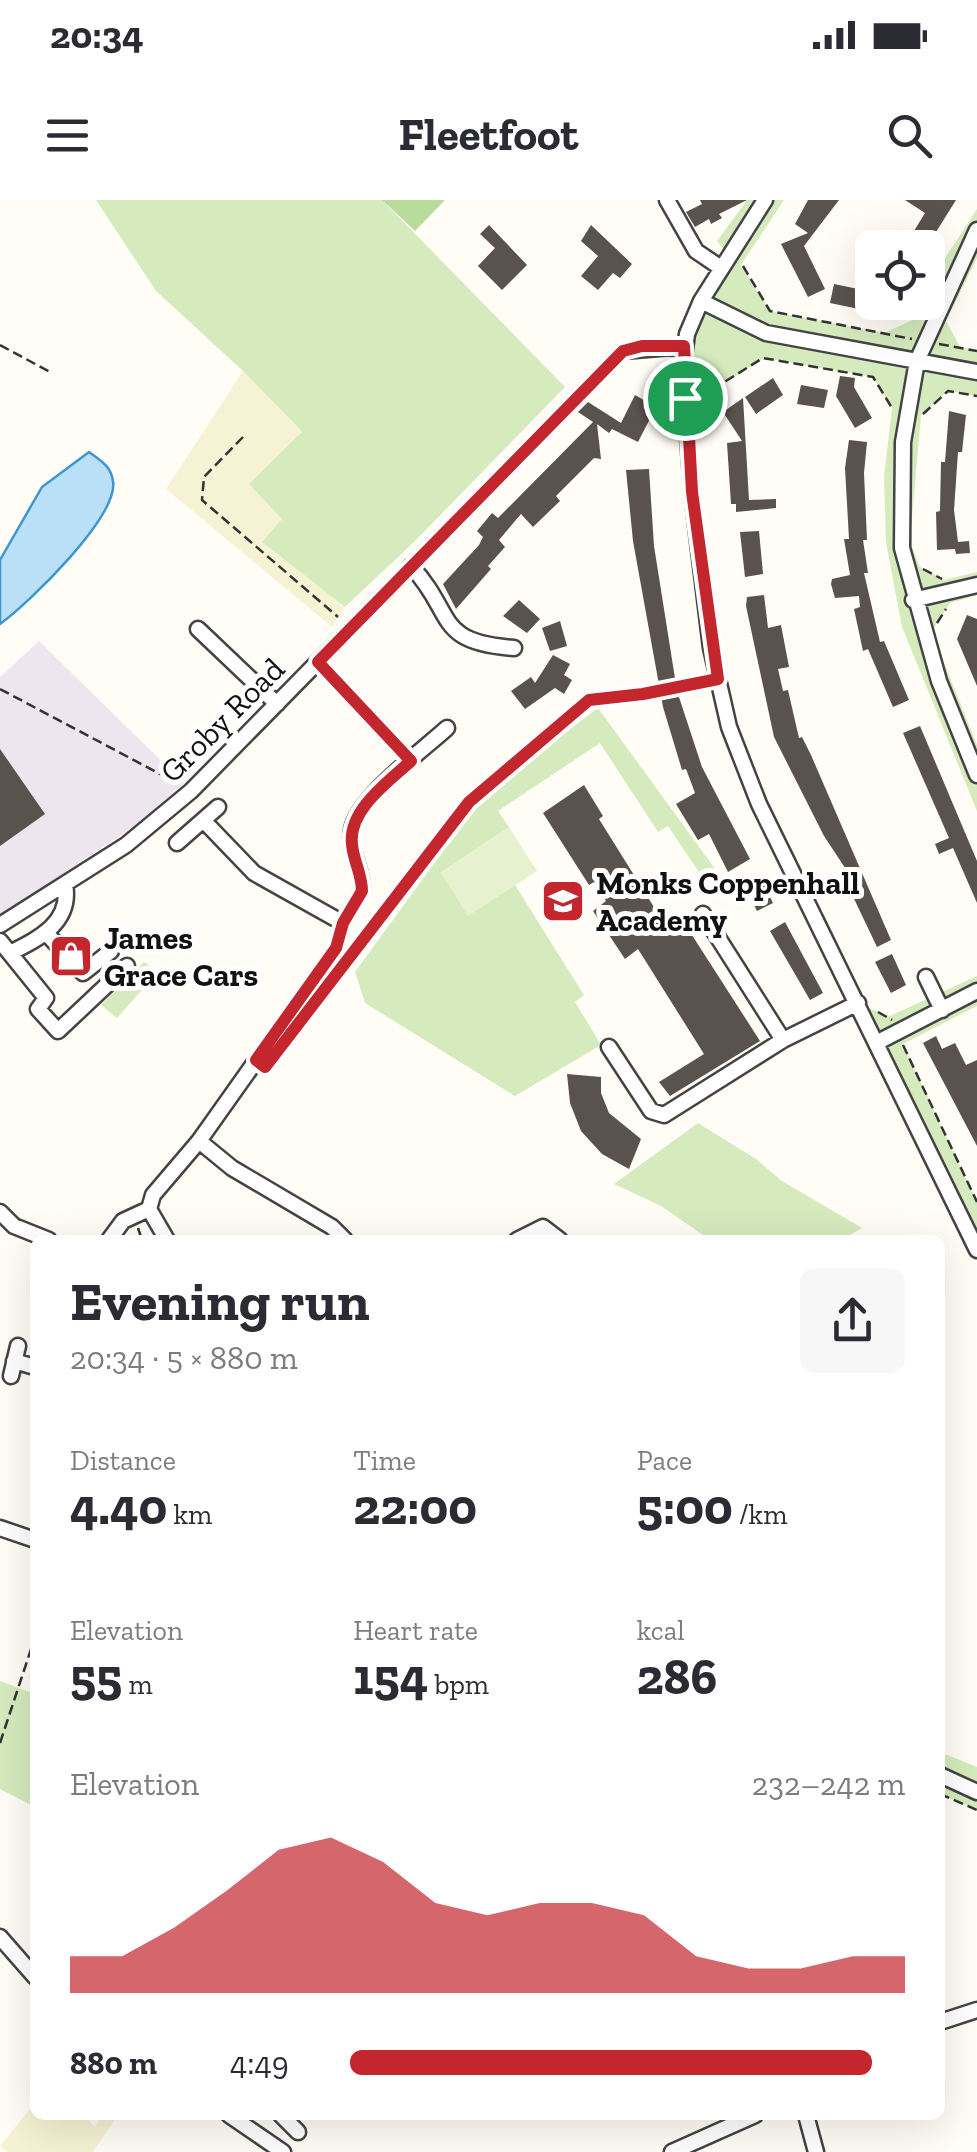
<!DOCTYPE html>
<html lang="en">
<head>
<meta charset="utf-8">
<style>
  body { margin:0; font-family:"Zilla Slab",serif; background:#f7f7f7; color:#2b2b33; height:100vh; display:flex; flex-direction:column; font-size:38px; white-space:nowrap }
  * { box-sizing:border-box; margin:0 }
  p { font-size:32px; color:#7c7c81 }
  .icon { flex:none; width:55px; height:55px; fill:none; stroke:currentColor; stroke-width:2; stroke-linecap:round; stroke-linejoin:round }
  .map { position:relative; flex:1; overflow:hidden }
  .side { position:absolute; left:30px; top:1035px; width:915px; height:885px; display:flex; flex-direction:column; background:#fff; border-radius:15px; box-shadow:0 10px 40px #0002 }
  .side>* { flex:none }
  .controls { position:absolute; left:855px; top:30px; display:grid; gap:20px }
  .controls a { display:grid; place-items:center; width:90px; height:90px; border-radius:15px; background:#fff; box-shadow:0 10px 40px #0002; font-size:50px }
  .pin { position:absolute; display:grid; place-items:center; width:85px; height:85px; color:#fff; margin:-42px; border:5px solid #fff; border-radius:50%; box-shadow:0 2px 10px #0007 }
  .round { display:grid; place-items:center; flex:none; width:105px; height:105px; border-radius:15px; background:#f7f7f7 }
  .head { display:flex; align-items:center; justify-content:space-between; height:170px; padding:0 40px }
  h1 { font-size:55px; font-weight:700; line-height:75px }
  .metrics { display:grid; grid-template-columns:repeat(3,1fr); gap:15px; height:170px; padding:10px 40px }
  .metrics div { display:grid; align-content:center }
  .metrics b { font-size:50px; font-weight:700 }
  .metrics small { font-size:28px; font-weight:400 }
  .metrics p { font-size:28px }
  .chart { height:280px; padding:20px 40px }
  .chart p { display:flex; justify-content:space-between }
  .chart svg { width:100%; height:180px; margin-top:10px; fill:#c4262e; opacity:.7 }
  ul { padding:0 40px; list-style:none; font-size:32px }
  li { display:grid; grid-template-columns:160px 120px 1fr; align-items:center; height:75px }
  li i { height:25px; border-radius:12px; background:#c4262e }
  .status { display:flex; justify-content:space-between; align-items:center; height:70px; padding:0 50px; background:#fff; direction:ltr }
  .status svg { height:28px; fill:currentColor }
  header { display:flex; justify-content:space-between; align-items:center; height:130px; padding:0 40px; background:#fff; font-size:45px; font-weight:700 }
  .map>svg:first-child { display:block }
  .industrial { fill:#eee6ef }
  .farmland { fill:#f6f3d4 }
  .green { fill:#d5ebbd }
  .forest { fill:#b9dc9c }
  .pitch { fill:#e6f2cf }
  .water { fill:#b9e0f7; stroke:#3f96cf; stroke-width:2.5 }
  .building { fill:#5a524d }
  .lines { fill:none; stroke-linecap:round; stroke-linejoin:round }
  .minor-casing { stroke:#444; stroke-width:19 }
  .path { stroke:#333; stroke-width:2.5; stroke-dasharray:10 5; stroke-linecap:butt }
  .minor { stroke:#fff; stroke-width:14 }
  .route-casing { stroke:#fff; stroke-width:20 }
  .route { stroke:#c4262e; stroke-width:12 }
  .labels { text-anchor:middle; stroke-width:10; stroke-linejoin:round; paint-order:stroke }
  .street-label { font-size:32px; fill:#111; stroke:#fff }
  .poi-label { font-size:32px; font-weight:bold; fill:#111; stroke:#fff; text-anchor:start }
</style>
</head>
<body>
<div class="status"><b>20:34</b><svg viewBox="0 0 49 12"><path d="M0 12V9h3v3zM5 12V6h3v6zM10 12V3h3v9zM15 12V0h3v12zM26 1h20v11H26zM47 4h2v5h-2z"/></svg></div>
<header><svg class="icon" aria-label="menu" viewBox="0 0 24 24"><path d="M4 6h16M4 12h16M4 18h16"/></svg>Fleetfoot<svg class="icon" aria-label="search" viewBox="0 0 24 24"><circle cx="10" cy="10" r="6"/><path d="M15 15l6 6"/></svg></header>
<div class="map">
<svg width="977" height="1952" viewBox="0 0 977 1952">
  <rect width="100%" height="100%" fill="#fffdf5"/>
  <path class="industrial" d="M39 441 184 583 138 624 0 715V477Z"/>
  <path class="farmland" d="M243 171 302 233 282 319 262 342 345 407 332 427 166 289Z
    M35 1903V1915H83L95 1927 102 1915H118L93 1952H8L0 1946Z"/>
  <path class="green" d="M96 0H382L565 187 416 340 345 407 262 342 282 319 249 284 302 232 243 171 156 91Z
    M747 0H784L741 65 770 111 884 133 917 118 928 102 936 72 977 9V58L946 121 960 147 977 150V196L948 191 921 215 911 329 912 347 920 367 944 380 977 372V395L950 403 934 428 941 455 977 545V611L902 427 886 342 884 277 892 208 873 177 764 158 703 197 685 198 684 146 729 56 717 41Z
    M598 508 718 673 705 681 668 626 658 632 600 543 498 611 509 627 442 672 468 715 515 685 584 795 575 802 601 845 515 896 365 803 355 772 486 592Z
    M144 762 158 772 117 818 101 805Z
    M977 776V806L903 844 977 1002V1050L864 813 871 809 890 816Z
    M698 923 756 959 782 981 862 1028 841 1040H710L661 1006 614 984Z
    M0 1481 35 1494V1607L0 1589Z
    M940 1552 977 1567V1610L940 1594Z"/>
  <path class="forest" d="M382 0H445L415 31Z"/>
  <path class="pitch" d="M509 627 537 671 468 716 441 673Z"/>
  <path class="water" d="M89 252C100 260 111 266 113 281 119 316 28 404 0 424V360L42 287Z"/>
  <path class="building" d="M700 0H747L719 14 722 18 711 24 709 19 695 27 686 12 702 4Z
    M808 0H839L804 46 825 89 808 97 781 44 808 33 795 24Z
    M905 0H956L926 48 906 44 925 13Z
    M489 25 527 65 502 90 478 66 495 48 480 34Z
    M591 25 632 64 620 78 613 73 598 90 581 76 598 56 581 41Z
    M834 84 863 90 859 109 830 103Z
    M840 176 855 178 854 187 872 218 855 228 836 196Z
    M773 178 783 195 756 214 745 197Z
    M801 185 828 190 824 208 797 204Z
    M635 195 656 207 638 242 612 229 609 233 597 224 601 259 594 258 556 296 560 301 533 327 521 314 499 340 505 347 488 366 491 369 456 409 443 384 479 345 483 337 477 331 492 313 498 318 593 222 578 212 588 202 621 223Z
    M743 198 749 300 776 299V308L736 312V304H731L727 243 742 241 723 212Z
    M949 211 966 215 962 252H958L954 310 958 342 969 341 970 353 956 354 955 349 937 350 936 312 940 311 941 262H945Z
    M849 240 867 242 864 273 867 340H863L868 373H864L880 442 884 441 909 500 893 507 868 449 863 451 854 409 860 407 859 396 835 398 831 384 832 379 850 375 844 339H849L845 268Z
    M649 269 654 346 677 491 702 567 750 659 728 672 709 634 698 640 676 604 695 593 686 569 682 570 663 507 633 341 626 270Z
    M759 331 763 374 745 377 740 332Z
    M764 395 768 428 781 425 789 467 778 469 783 491 788 490 799 538 802 537 811 555 891 740 877 747 847 684 853 680 824 636 774 537 746 406 747 397Z
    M519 400 540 419 527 433 503 416Z
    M967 415 977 419V486L957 439Z
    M560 421 567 446 550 451 542 428Z
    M553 455 570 464 564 475 572 480 564 494 555 488 525 509 511 491 531 477 535 483Z
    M920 526 977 661V703L953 648 939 654 935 644 949 638 903 533Z
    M0 549 45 614 0 646Z
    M584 585 603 616 599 619 667 728 681 718 760 841 670 896 659 882 704 854 638 749 625 759 593 711 606 701 594 682 589 685 543 613Z
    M762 681 773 703 757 711 746 689Z
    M785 722 823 793 810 800 770 731Z
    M892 754 906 785 891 793 875 762Z
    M936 836 942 849 955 843 966 865 977 860V946L923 843Z
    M567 874 601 877V893L609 913 641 939 629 969 602 954 581 931 570 903Z"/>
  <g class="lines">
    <g class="minor-casing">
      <path id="minor" d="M667 0 696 51 721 68
        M765 0 701 101 687 134 683 165 692 292 711 448 729 527 759 604 977 1050
        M977 30 917 161 903 242 902 348 939 481 977 575
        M701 101 766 133 977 172
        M411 366C456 414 433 442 514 448
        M913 400 977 385
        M198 429 277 504
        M318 462 411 561
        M203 620 254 673 343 723
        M177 643 218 607
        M703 714 783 840
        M0 725 126 645 191 591 623 151 684 146
        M47 734 83 773 111 751
        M0 741 46 798 38 809 58 831 127 766
        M10 753C40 738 72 722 65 684
        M926 777 942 810
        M878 842 977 791
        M609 847 651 911 664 915 783 840 858 803
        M199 941 232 968 332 1027 345 1040
        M149 1009 153 995 199 941 336 748 343 723 362 691C363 670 348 651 352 630 358 597 422 551 447 528
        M149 1009 167 1040
        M0 1012 14 1026 49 1040
        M109 1040 123 1021 149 1009
        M517 1040 543 1027 560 1040
        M14 1161 35 1167
        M11 1176 18 1146
        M0 1328 35 1340
        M940 1575 977 1592
        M0 1737 35 1777
        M940 1822 977 1810
        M229 1915 283 1952
        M281 1915 298 1932
        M806 1915 816 1952
        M672 1952 755 1915"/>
    </g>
    <path class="path" d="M743 66 770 111 912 139
      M939 144 977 151
      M0 145 50 172
      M700 197 763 158 873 177 892 208
      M923 214 948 191 977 196
      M243 237 204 277 202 300 338 417
      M923 369 942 379
      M937 423 946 409
      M0 489 177 583
      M324 792 469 601 589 500 702 482
      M878 812 892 820
      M903 845 977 1002
      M138 1028 142 1040
      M0 1543 35 1437
      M940 1594 977 1610"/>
    <use href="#minor" class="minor"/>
  </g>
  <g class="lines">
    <g class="route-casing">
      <path id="route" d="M642 146H684L692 292 718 479 643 494 589 500 469 602 265 867 256 860 336 748 343 723 362 691C362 674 353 660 352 644 348 610 389 581 411 561L318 462 623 151Z"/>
    </g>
    <use href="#route" class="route"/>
  </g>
  <defs>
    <g id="school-square" transform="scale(2.25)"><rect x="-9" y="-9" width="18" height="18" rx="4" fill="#c4262e" stroke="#fff"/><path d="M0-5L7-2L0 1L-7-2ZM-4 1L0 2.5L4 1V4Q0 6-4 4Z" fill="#fff"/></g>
    <g id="shop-square" transform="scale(2.25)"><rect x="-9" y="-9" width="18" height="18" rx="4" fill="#c4262e" stroke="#fff"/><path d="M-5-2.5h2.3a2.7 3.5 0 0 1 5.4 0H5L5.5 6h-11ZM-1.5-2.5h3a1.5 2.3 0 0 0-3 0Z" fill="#fff"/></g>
  </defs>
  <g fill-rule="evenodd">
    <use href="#school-square" x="563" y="701"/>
    <use href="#shop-square" x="71" y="756"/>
  </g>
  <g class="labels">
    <g class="street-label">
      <text transform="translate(222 520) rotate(-45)" y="11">Groby Road</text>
    </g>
    <g class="poi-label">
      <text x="596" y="694">Monks Coppenhall<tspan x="596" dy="37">Academy</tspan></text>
      <text x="104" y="749">James<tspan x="104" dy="37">Grace Cars</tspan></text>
    </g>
  </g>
</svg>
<div class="controls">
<a><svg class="icon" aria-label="locate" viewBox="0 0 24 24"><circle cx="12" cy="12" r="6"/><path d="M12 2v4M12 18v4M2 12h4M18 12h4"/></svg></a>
</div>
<div class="pin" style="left:685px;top:198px;background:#1e9e55"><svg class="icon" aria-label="arrive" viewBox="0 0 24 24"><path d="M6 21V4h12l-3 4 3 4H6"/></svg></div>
<section class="side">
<div class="head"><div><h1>Evening run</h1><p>20:34 · 5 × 880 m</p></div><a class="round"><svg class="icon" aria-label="share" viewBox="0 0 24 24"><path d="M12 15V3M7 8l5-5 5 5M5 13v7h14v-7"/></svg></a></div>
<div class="metrics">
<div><p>Distance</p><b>4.40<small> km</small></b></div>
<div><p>Time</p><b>22:00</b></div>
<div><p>Pace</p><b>5:00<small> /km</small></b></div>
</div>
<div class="metrics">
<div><p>Elevation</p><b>55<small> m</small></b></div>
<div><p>Heart rate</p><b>154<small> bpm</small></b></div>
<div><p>kcal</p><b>286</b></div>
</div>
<div class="chart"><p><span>Elevation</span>232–242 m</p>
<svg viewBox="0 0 160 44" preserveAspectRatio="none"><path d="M0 44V35L10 35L20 28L30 19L40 9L50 6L60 12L70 22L80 25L90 22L100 22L110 25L120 35L130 38L140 38L150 35L160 35V44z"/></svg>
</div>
<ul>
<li><b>880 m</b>4:49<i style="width:94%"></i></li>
</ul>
</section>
</div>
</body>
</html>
